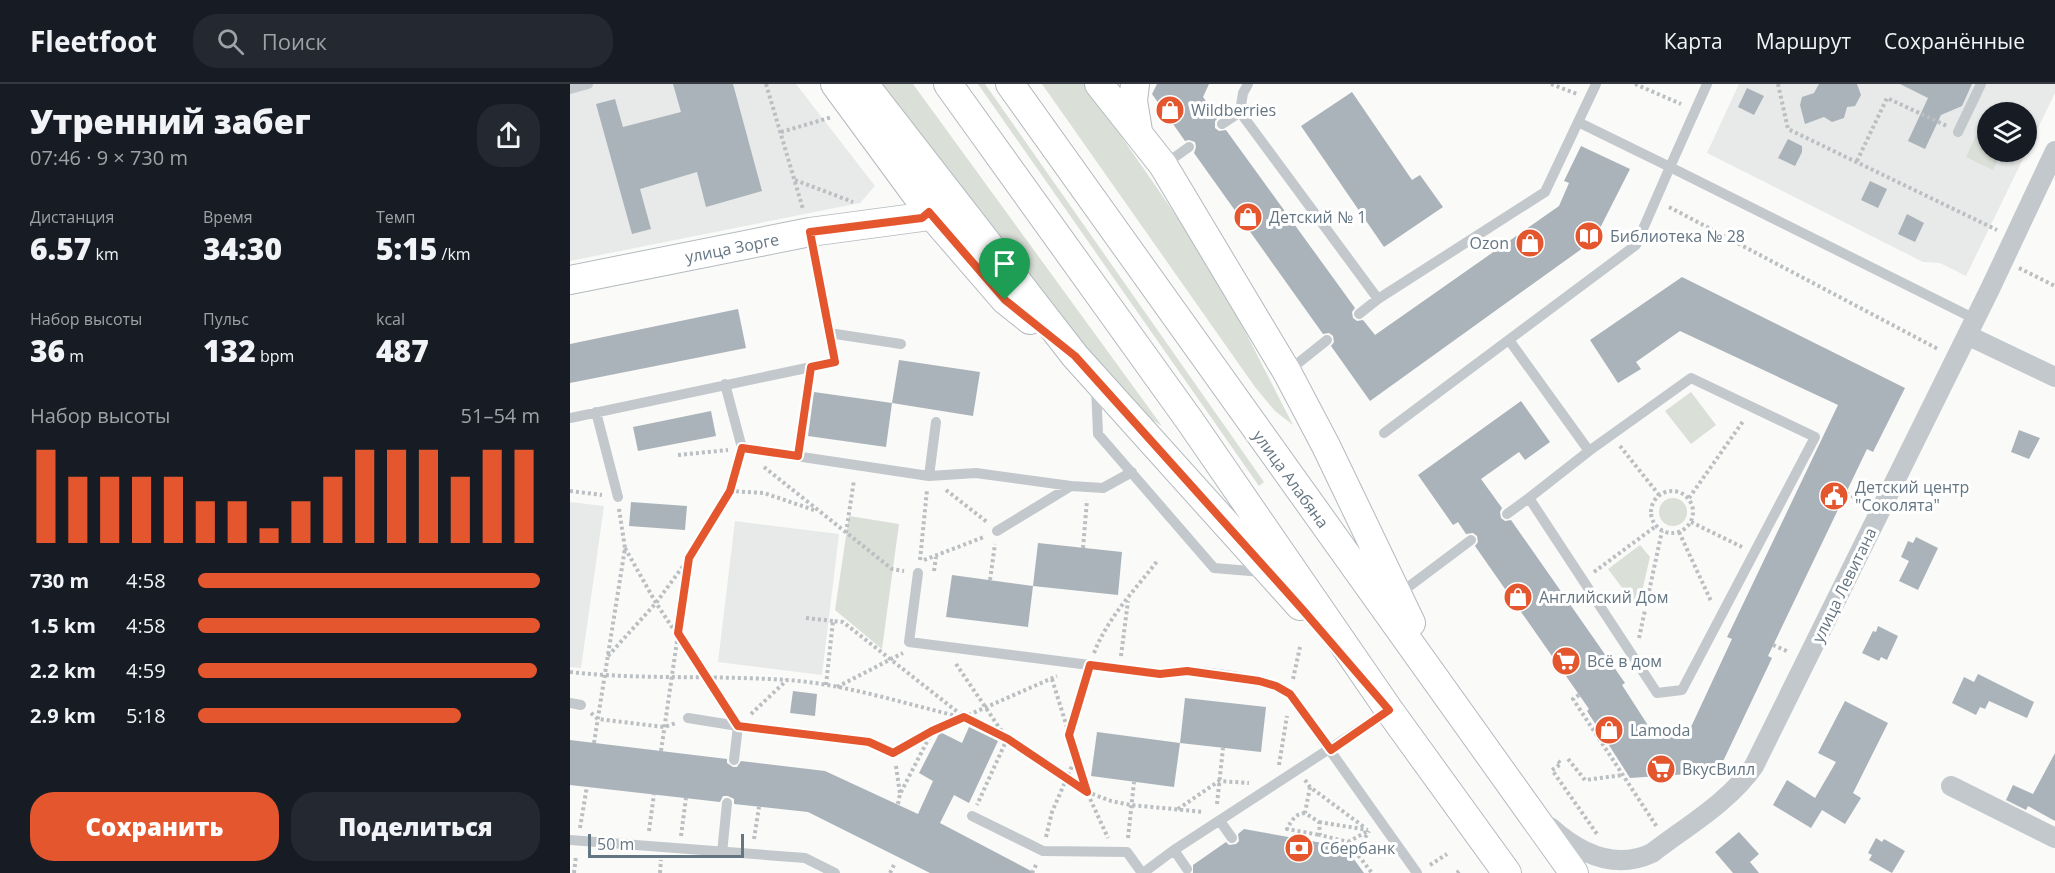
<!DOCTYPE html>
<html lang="ru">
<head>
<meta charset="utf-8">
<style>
  body { margin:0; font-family:"Open Sans",sans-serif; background:#242831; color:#f1f3f6; height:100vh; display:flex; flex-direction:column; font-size:22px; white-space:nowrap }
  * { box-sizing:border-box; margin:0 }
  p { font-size:20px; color:#9ea1a6 }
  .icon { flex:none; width:33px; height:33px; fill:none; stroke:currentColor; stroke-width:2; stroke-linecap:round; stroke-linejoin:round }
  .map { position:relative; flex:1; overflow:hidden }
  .side { display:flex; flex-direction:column; background:#171b24; width:570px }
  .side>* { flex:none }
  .controls { position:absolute; left:1407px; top:18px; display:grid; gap:12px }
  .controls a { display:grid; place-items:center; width:60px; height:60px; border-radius:50%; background:#171b24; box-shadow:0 2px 4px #0004; font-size:30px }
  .scale { position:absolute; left:18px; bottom:15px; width:156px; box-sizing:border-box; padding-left:6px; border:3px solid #657683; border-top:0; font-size:16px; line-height:21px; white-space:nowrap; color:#657683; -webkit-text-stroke:4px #fff; paint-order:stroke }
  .pin { position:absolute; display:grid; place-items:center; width:51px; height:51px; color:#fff; margin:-62px -26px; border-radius:50% 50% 50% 0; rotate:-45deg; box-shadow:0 0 6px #0007 }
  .pin .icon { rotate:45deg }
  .round { display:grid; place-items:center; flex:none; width:63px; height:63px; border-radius:24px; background:#242831 }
  .head { display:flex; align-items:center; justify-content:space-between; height:102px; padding:0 30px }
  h1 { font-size:33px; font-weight:800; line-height:45px }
  .figures { display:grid; grid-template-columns:repeat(3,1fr); gap:9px; height:102px; padding:6px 30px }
  .figures div { display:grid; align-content:center }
  .figures b { font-size:30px; font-weight:800 }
  .figures small { font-size:16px; font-weight:400 }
  .figures p { font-size:16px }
  .chart { height:168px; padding:12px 30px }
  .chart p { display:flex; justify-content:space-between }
  .chart svg { width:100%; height:108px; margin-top:6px; stroke:#e4572e; stroke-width:6 }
  .cta { display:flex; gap:12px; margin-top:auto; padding:12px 30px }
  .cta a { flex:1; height:69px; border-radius:24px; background:#e4572e; color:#fff; font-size:24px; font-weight:800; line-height:69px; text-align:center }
  .cta a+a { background:#242831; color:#f1f3f6 }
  ul { padding:0 30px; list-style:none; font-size:20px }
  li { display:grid; grid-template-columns:96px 72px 1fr; align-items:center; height:45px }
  li i { height:15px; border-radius:8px; background:#e4572e }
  header { display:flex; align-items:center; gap:36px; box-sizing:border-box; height:84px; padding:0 30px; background:#171b24; border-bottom:2px solid #363941 }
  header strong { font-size:28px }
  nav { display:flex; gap:33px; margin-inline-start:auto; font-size:21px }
  .search { width:420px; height:54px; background:#242831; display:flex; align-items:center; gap:15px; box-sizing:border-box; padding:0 21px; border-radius:24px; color:#9ea1a6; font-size:22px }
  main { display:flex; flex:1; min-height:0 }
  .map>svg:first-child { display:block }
  .built { fill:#e8e9e9; fill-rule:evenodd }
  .green { fill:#dadfd7 }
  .building { fill:#aab3b9 }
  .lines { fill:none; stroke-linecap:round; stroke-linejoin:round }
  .secondary-casing { stroke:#b3babf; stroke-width:30 }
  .path { stroke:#bbbfc2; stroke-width:4; stroke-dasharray:3 3; stroke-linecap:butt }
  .lane { stroke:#c3c8cc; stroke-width:10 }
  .street { stroke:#c3c8cc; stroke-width:20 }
  .secondary { stroke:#fff; stroke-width:28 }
  .route-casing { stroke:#fff; stroke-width:12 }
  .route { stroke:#e4572e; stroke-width:8 }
  .labels { text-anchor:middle; stroke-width:6; stroke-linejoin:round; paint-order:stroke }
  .poi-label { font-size:16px; fill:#657683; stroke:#fff; text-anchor:start }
  .street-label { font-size:16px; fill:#657683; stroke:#fff }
</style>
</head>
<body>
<header>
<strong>Fleetfoot</strong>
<div class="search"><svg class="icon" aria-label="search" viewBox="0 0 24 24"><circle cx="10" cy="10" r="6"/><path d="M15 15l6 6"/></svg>Поиск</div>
<nav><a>Карта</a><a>Маршрут</a><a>Сохранённые</a></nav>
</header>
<main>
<section class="side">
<div class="head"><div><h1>Утренний забег</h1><p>07:46 · 9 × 730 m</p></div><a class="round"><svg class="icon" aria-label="share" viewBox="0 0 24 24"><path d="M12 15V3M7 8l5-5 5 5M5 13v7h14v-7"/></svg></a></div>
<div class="figures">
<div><p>Дистанция</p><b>6.57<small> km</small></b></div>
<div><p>Время</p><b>34:30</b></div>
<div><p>Темп</p><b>5:15<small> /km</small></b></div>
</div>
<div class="figures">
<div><p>Набор высоты</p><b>36<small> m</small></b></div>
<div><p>Пульс</p><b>132<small> bpm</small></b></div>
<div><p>kcal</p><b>487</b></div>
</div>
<div class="chart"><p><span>Набор высоты</span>51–54 m</p>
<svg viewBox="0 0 160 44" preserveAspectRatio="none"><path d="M5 44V6M15 44V17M25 44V17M35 44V17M45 44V17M55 44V27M65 44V27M75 44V38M85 44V27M95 44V17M105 44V6M115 44V6M125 44V6M135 44V17M145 44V6M155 44V6"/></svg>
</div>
<ul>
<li><b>730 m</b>4:58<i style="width:100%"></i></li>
<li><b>1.5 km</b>4:58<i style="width:100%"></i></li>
<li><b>2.2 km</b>4:59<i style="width:99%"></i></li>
<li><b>2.9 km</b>5:18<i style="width:77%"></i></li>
</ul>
<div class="cta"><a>Сохранить</a><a>Поделиться</a></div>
</section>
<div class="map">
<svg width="1485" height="789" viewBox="0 0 1485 789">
  <rect width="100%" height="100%" fill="#fafaf8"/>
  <path class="built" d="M0 0H226L305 102 290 119 0 177Z
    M1169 0H1485V9L1396 192 1370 179 1353 178 1137 69ZM1418 28H1456V68H1418Z
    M0 418 34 422 11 584 0 583Z
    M165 437 269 450 252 591 148 578Z"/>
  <path class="green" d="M311 0H343L592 342 572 330 453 188Z
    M408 0H415L694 398 689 402Z
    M472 0H515L643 185 723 341 705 327 685 303Z
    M1416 31 1417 32 1418 68H1432L1423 86 1396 73Z
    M1121 308 1146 341 1121 360 1095 327Z
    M1089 428a14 14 0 1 1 28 0a14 14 0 1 1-28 0Z
    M279 432 329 440 312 565 265 526Z
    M1070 461 1080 473 1068 525 1038 485Z"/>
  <path class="building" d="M103 0H163L192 107 136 123 127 88 70 105 81 145 62 150 26 20 45 15 53 43 111 28Z
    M587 0H639L633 13 648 34 645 37V44L649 47 656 46 785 224 782 228 783 234 787 237 793 236 805 251 989 122 999 99 994 97 1011 62 1060 85 1024 156 800 317 761 262 764 258 763 252 759 249 753 250 624 69 626 63 625 58 619 56 615 57 582 10Z
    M1249 0H1287L1291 11 1285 22 1277 23 1274 34 1262 38 1254 33 1235 40 1230 21 1232 13 1244 9Z
    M1330 0H1402L1392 22 1371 31 1355 65 1338 57 1358 14Z
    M1177 4 1194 12 1184 31 1168 23Z
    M782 8 842 96 850 91 873 123 814 163 731 42Z
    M1218 55 1232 62V68L1225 82 1208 74Z
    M1300 97 1317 105 1308 124 1291 116Z
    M1337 130 1354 139 1345 158 1328 150Z
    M1112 193 1335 304 1303 368 1297 365 1198 572 1202 574 1148 688 1060 694 1017 627 1019 625 905 462 908 458 907 452 903 449 896 450 888 438 883 441 848 391 951 317 980 358 955 376 949 368 911 395 932 424 930 428 931 434 935 437 941 436 1055 599 1052 601 1081 646 1121 643 1162 555 1157 553 1163 541 1268 321 1110 247 1066 278 1071 285 1048 299 1020 256Z
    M168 225 176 264 0 299V260Z
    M329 276 410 288 403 332 322 319Z
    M244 308 322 319 316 363 238 352Z
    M141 327 146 352 68 367 63 343Z
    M1449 346 1470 354 1459 375 1441 368Z
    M61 418 117 422 115 446 59 442Z
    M1346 453 1368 464 1348 506 1329 497 1339 477 1331 473 1338 457 1343 459Z
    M468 459 552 468 548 511 463 502Z
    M382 491 463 502 458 543 376 533Z
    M1308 542 1328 552 1317 576 1311 573 1309 577 1292 569 1303 547 1306 548Z
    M1408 590 1464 618 1457 634 1419 617 1415 625 1410 623 1406 631 1382 619 1394 593 1404 598Z
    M223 607 247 610 245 632 220 629Z
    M615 614 696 623 691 668 610 659Z
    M1275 617 1318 639 1283 709 1291 714 1275 740 1252 726 1241 744 1203 721 1217 696 1245 714 1266 678 1248 669Z
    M399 643 428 657 399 719 384 711 370 739 465 789H360L238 728 164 720V715L158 712H153L150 718 0 701V656L157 675V679L163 683H167L171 677 255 687 348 730 363 697 349 689 370 648 392 659Z
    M527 648 610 659 604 703 521 692Z
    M1485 669V737L1458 722 1456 726 1436 716 1443 701 1463 710Z
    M674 745 775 763 794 789H623V781L656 758 659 761 666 760 669 757 668 750Z
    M1169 748 1189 770 1180 778 1189 789H1163L1145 768Z
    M1306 754 1312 758 1314 755 1335 767 1322 789 1299 776 1302 771 1298 769Z"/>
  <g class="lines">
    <g class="secondary-casing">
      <path id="secondary" d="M265 0 359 128 435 216 460 236
        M294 0 505 272 730 522
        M378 0 620 337 819 626 937 789
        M440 0 1004 789
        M529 0 593 81 717 288 756 362 841 539
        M565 0 563 17 568 47
        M0 196 240 148 352 133 359 128"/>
    </g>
    <path class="path" d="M196 0 233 125
      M981 0 1007 10
      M1065 0 1111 20
      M1208 0 1218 45 1427 146
      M211 48 262 33
      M1287 77 1317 14 1377 42
      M225 96 283 118
      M1099 123 1368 265
      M1449 184 1485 202
      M230 359 239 298
      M1050 362 1089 411
      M108 371 158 366
      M194 383 322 485 334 487
      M376 406 417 438
      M1081 428a21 21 0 1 1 42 0a21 21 0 1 1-42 0Z
      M0 407 32 411
      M160 407 194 409 244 426
      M1276 409 1294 418
      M1119 414 1174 336
      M1121 438 1172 463
      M1109 448 1141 517
      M276 449 284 396
      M55 464 86 519 157 625
      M513 464 517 416
      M350 476 357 406
      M354 476 414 453
      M364 487 366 473
      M1024 488 1086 442
      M420 496 425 460
      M236 534 263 537
      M1069 554 1092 447
      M1203 561 1219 568
      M524 569C538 533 565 506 588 476
      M38 572 86 519 119 474 160 407 168 378
      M551 572 558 517
      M386 580 437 655 407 721
      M0 588C72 596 144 591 216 596 271 599 336 620 391 633
      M482 595 517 708 538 754
      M723 595 730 563
      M256 601 263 537 273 538 394 633 437 655 517 708 541 717 561 721 634 728
      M267 603 333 569
      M1009 611 1003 615 1087 743
      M21 629 28 635 94 643 106 639
      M181 630 217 596
      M500 649 515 596
      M24 659 55 464 49 425
      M334 663 362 647 487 592
      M91 667 119 475
      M998 675 1015 696 1053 691
      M988 677 991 680 982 686 1027 750
      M709 681 717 632
      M326 682 330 710
      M735 696 740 703 794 743
      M740 703 735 729 749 738 750 751 778 758 802 789
      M328 720 330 710 362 648
      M647 720 653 664
      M608 725 649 697 679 699
      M735 729C725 730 722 736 717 745L750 751
      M749 738 798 746
      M10 744 17 702
      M79 747 84 710
      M111 752 116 714
      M476 753 482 728 506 673
      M558 754 564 698
      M184 755 189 723
      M778 758 798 747
      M786 769 799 747
      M860 781 877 770
      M4 789 6 772
      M90 789 91 776
      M320 789 324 781
      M462 789 467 779
      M887 789 889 787"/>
    <path class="lane" d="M678 0 673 9 670 28 808 215 975 108 1026 0
      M0 5 18 0
      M1008 38 1100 83 1137 0
      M652 40 670 28
      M1388 48 1411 0
      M595 80 619 63
      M789 230 808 215
      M259 249 331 260
      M939 256 1019 367 959 414 1087 609 1112 606 1245 353 1121 294 1019 367
      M717 288 757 256
      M155 300 172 364 359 392 406 389 501 402 533 404 562 388
      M526 303 528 350 644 484 692 488
      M26 328 48 413
      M0 334 265 278 240 150
      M814 349 1066 161 1100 83 1405 235
      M359 392 366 338
      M937 430 959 414
      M427 447 501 402
      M348 489 339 558 590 590C600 589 610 587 619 587 648 589 696 595 720 610L847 789
      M829 510 901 456
      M0 619 11 621
      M118 634 168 642
      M164 676 168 642 299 658 323 669
      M402 732 473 767 557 768 572 789
      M650 737 662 754
      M0 756 235 774 265 789
      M604 766 617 785
      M152 769 157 719
      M573 789 604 766 819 626"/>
    <path class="street" d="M1397 251 1485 293
      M1381 702 1485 754
      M980 743C1009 769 1044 787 1082 769 1117 742 1159 718 1184 682L1420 205 1485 67"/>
    <use href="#secondary" class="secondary"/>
  </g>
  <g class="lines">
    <g class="route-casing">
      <path id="route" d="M359 128 435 216 505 272 732 525 819 626 761 666 720 610 706 602 689 597 617 587 590 590 520 581 499 651 517 708 438 655 394 633 362 647 323 669 299 658 168 642 108 549 119 474 160 407 172 364 228 372 241 283 265 278 240 148 352 134Z"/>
    </g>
    <use href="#route" class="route"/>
  </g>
  <defs>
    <g id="shop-disc" transform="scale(1.5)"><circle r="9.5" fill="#e4572e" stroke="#fff"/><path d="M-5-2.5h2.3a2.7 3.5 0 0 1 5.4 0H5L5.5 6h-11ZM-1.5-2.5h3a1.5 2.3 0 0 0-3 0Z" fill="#fff"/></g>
    <g id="library-disc" transform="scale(1.5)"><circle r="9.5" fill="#e4572e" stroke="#fff"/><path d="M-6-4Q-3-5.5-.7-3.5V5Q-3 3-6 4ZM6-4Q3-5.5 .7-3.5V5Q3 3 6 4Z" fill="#fff"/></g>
    <g id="civic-disc" transform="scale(1.5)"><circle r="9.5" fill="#e4572e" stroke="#fff"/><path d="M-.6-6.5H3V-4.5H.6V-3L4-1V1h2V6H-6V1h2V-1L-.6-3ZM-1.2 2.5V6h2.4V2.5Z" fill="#fff"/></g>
    <g id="supermarket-disc" transform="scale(1.5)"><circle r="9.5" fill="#e4572e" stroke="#fff"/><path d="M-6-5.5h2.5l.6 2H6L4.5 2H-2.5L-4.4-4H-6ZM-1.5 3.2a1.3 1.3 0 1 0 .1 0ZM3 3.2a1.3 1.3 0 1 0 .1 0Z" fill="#fff"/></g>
    <g id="bank-disc" transform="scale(1.5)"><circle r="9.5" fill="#e4572e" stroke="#fff"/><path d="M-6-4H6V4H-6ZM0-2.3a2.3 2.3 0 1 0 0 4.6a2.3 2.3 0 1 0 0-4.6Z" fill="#fff"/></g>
  </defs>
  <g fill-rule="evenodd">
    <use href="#shop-disc" x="600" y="26"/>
    <use href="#shop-disc" x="678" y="133"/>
    <use href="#library-disc" x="1019" y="152"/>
    <use href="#shop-disc" x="960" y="159"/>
    <use href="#civic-disc" x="1264" y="412"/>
    <use href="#shop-disc" x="948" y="513"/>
    <use href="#supermarket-disc" x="996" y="577"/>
    <use href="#shop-disc" x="1039" y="646"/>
    <use href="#supermarket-disc" x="1091" y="685"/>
    <use href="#bank-disc" x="729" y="764"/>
  </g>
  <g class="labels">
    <g class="poi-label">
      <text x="621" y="32">Wildberries</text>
      <text x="699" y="139">Детский № 1</text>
      <text x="1040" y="158">Библиотека № 28</text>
      <text x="939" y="165" text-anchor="end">Ozon</text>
      <text x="1285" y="409">Детский центр<tspan x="1285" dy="18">"Соколята"</tspan></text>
      <text x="969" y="519">Английский Дом</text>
      <text x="1017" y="583">Всё в дом</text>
      <text x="1060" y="652">Lamoda</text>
      <text x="1112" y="691">ВкусВилл</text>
      <text x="750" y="770">Сбербанк</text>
    </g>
    <g class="street-label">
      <text transform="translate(162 164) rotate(-11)" y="6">улица Зорге</text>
      <text transform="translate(721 395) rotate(54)" y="6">улица Алабяна</text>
      <text transform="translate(1274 501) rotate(-64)" y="6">улица Левитана</text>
    </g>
  </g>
</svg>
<div class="controls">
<a><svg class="icon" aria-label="layers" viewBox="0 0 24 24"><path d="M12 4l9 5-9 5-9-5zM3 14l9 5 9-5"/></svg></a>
</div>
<div class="scale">50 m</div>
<div class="pin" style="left:435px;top:216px;background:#1e9e55"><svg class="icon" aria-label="arrive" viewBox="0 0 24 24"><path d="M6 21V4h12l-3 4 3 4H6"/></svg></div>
</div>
</main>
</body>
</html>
